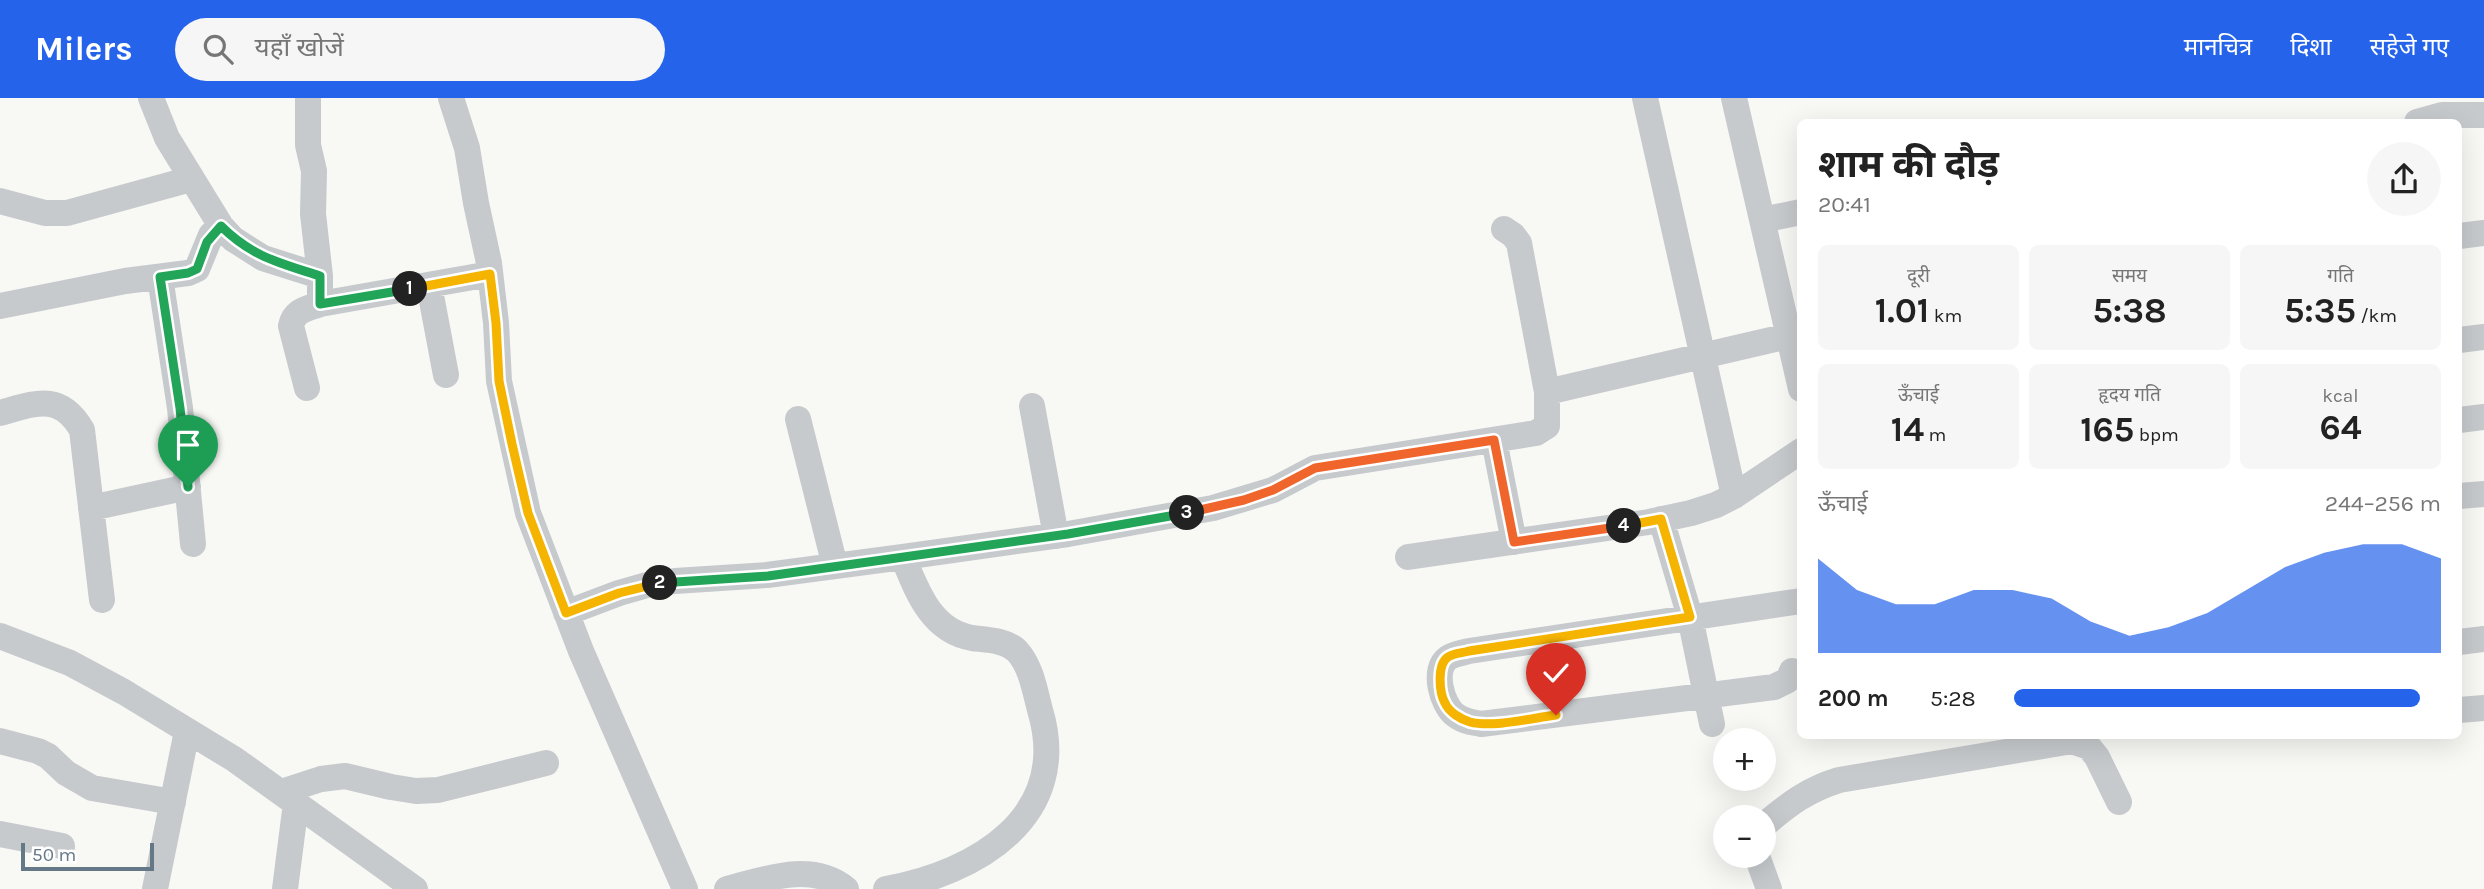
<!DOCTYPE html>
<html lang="hi">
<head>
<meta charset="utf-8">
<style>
  body { margin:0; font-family:Karla,"Noto Sans Devanagari",sans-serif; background:#f6f6f6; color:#222; height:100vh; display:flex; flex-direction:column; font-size:26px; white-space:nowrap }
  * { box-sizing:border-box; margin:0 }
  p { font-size:23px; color:#767676 }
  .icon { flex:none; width:38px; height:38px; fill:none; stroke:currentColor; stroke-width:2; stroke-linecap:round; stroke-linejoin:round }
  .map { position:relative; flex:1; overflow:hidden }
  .panel { position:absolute; left:1797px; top:21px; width:665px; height:620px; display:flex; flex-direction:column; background:#fff; border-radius:10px; box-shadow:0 7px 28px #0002 }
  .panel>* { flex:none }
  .tools { position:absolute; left:1713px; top:630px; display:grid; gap:14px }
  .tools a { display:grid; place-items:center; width:63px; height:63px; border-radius:50%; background:#fff; box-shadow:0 7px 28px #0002; font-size:35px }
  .scale { position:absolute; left:21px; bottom:18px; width:133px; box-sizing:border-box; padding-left:7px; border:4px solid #657888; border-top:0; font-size:19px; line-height:24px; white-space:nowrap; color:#657888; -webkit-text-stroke:5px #fff; paint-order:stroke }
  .pin { position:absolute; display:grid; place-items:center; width:60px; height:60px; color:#fff; margin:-72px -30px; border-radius:50% 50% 50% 0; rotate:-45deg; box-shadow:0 0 7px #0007 }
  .pin .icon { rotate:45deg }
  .km { position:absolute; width:35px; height:35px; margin:-18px; border-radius:50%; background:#222; color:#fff; font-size:19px; line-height:35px; text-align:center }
  .round { display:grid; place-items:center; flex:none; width:74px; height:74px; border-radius:37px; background:#f6f6f6 }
  .headline { display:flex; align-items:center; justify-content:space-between; height:119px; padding:0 21px }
  h1 { font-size:38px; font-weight:700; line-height:52px }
  .metrics { display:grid; grid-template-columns:repeat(3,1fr); gap:10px; height:119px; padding:7px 21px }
  .metrics div { display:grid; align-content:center; border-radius:10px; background:#f6f6f6; text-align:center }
  .metrics b { font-size:35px; font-weight:700 }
  .metrics small { font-size:19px; font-weight:400 }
  .metrics p { font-size:19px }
  .chart { height:196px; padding:14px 21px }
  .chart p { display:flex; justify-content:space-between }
  .chart svg { width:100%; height:126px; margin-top:7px; fill:#2563eb; opacity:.7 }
  ul { padding:0 21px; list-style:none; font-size:23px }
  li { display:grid; grid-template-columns:112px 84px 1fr; align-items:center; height:52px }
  li i { height:18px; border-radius:9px; background:#2563eb }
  header { display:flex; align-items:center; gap:42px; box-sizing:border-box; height:98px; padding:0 35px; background:#2563eb; color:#fff }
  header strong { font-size:33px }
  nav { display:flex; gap:38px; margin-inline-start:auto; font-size:24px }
  .search { width:490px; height:63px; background:#f6f6f6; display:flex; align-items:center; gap:18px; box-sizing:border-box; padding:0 24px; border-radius:38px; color:#767676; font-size:26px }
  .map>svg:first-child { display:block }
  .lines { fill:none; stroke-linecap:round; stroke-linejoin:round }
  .minor { stroke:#c6cacd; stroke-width:26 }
  .split-1-casing { stroke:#fff; stroke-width:14 }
  .split-2-casing { stroke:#fff; stroke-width:14 }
  .split-3-casing { stroke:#fff; stroke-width:14 }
  .split-4-casing { stroke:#fff; stroke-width:14 }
  .split-5-casing { stroke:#fff; stroke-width:14 }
  .split-1 { stroke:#22a559; stroke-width:9 }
  .split-2 { stroke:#f5b400; stroke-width:9 }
  .split-3 { stroke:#22a559; stroke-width:9 }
  .split-4 { stroke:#f0652b; stroke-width:9 }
  .split-5 { stroke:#f5b400; stroke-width:9 }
</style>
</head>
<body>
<header>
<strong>Milers</strong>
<div class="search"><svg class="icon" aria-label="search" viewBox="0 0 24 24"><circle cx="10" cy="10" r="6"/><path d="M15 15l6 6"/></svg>यहाँ खोजें</div>
<nav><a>मानचित्र</a><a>दिशा</a><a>सहेजे गए</a></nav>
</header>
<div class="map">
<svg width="2484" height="791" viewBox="0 0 2484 791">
  <rect width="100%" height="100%" fill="#f8f8f5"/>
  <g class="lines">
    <path class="minor" d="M151 0 167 40 221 128 233 141 263 160 320 178V206L490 176
      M308 0V47L314 73 313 116 320 178
      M451 0 467 50 476 105 489 165 496 225 499 283 528 415 581 553 685 791
      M1645 0 1734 398
      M1734 0 1801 291
      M2417 24 2442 17H2484
      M0 103 45 115H67L191 81
      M1762 122 1801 114
      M2459 138 2484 135
      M160 179 180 310 193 446
      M429 187 446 277
      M0 208 125 183 188 175 197 171 211 137 221 128
      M2459 242 2484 239
      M307 290 291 228C294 212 307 211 320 206
      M1547 294 1801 235
      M1032 308 1056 438
      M0 315C36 305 60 294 82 332L102 502
      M798 321 835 468
      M2459 322 2484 319
      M1494 342 1514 444
      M2459 398 2484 396
      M91 410 188 389
      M1661 421 1690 519 1712 626
      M1408 459 1649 424 1691 415 1716 407 1734 398 1801 353
      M566 515 619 495 647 487 675 483 767 477 903 459 1068 436 1213 410 1273 392 1315 370 1536 335 1547 328V294L1519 145 1513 137 1504 131
      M0 538 70 565 124 594 234 661 415 791
      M2459 544 2484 541
      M1792 573 1788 582 1774 589 1481 626C1471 624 1462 623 1454 616 1442 606 1432 571 1448 560 1453 556 1462 555 1469 553L1801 503
      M2459 612 2484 610
      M0 643 38 653 48 658 66 675 92 690 173 704
      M281 694 321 681 345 678 391 689 416 693 438 692 546 665
      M1764 727C1789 706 1807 692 1839 682L2072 643 2089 649 2097 659 2119 704
      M0 736 62 748
      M1757 758 1769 791
      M155 791 187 633
      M285 791 296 705
      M727 791C765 781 812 763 846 791
      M886 791C977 775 1072 718 1040 612 1035 593 1031 568 1017 553 1006 542 987 542 972 540 931 533 917 493 903 459"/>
  </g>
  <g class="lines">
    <g class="split-1-casing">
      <path id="split-1" d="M188 389 180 310 160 179 188 175 197 171 207 144 221 128C252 159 280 165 320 178V206L410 191"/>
    </g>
    <g class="split-2-casing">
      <path id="split-2" d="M410 191 490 176 496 225 499 283 512 346 528 415 566 515 619 495 660 485"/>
    </g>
    <g class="split-3-casing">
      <path id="split-3" d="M660 485 768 478 1068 436 1187 415"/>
    </g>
    <g class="split-4-casing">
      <path id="split-4" d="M1187 415 1244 402 1273 392 1315 370 1494 342 1514 444 1624 428"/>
    </g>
    <g class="split-5-casing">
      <path id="split-5" d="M1556 617C1532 620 1493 630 1470 624 1460 621 1449 614 1445 605 1439 594 1437 566 1448 559 1454 555 1463 555 1469 553L1690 519 1661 421 1624 428"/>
    </g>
    <use href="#split-1" class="split-1"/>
    <use href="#split-2" class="split-2"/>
    <use href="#split-3" class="split-3"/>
    <use href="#split-4" class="split-4"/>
    <use href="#split-5" class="split-5"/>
  </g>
</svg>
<div class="tools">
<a>+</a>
<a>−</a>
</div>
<div class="scale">50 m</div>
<div class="pin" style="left:188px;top:389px;background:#1e9e55"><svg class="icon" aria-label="arrive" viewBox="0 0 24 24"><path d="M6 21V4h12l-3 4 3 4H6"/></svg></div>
<div class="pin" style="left:1556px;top:617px;background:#d93025"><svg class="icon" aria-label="check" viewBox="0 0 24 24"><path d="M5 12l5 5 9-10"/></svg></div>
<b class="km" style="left:410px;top:191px">1</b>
<b class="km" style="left:660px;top:485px">2</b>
<b class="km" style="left:1187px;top:415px">3</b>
<b class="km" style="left:1624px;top:428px">4</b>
<section class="panel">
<div class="headline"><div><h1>शाम की दौड़</h1><p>20:41</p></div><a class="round"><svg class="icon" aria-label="share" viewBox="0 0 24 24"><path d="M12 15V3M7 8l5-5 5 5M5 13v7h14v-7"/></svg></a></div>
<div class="metrics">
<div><p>दूरी</p><b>1.01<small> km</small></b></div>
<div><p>समय</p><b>5:38</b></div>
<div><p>गति</p><b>5:35<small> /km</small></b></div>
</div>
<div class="metrics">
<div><p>ऊँचाई</p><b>14<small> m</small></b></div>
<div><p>हृदय गति</p><b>165<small> bpm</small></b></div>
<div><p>kcal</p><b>64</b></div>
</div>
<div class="chart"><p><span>ऊँचाई</span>244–256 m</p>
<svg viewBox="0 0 160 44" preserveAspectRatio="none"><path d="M0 44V11L10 22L20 27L30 27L40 22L50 22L60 25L70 33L80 38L90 35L100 30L110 22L120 14L130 9L140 6L150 6L160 11V44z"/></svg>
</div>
<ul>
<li><b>200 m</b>5:28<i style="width:95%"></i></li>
</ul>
</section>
</div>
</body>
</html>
